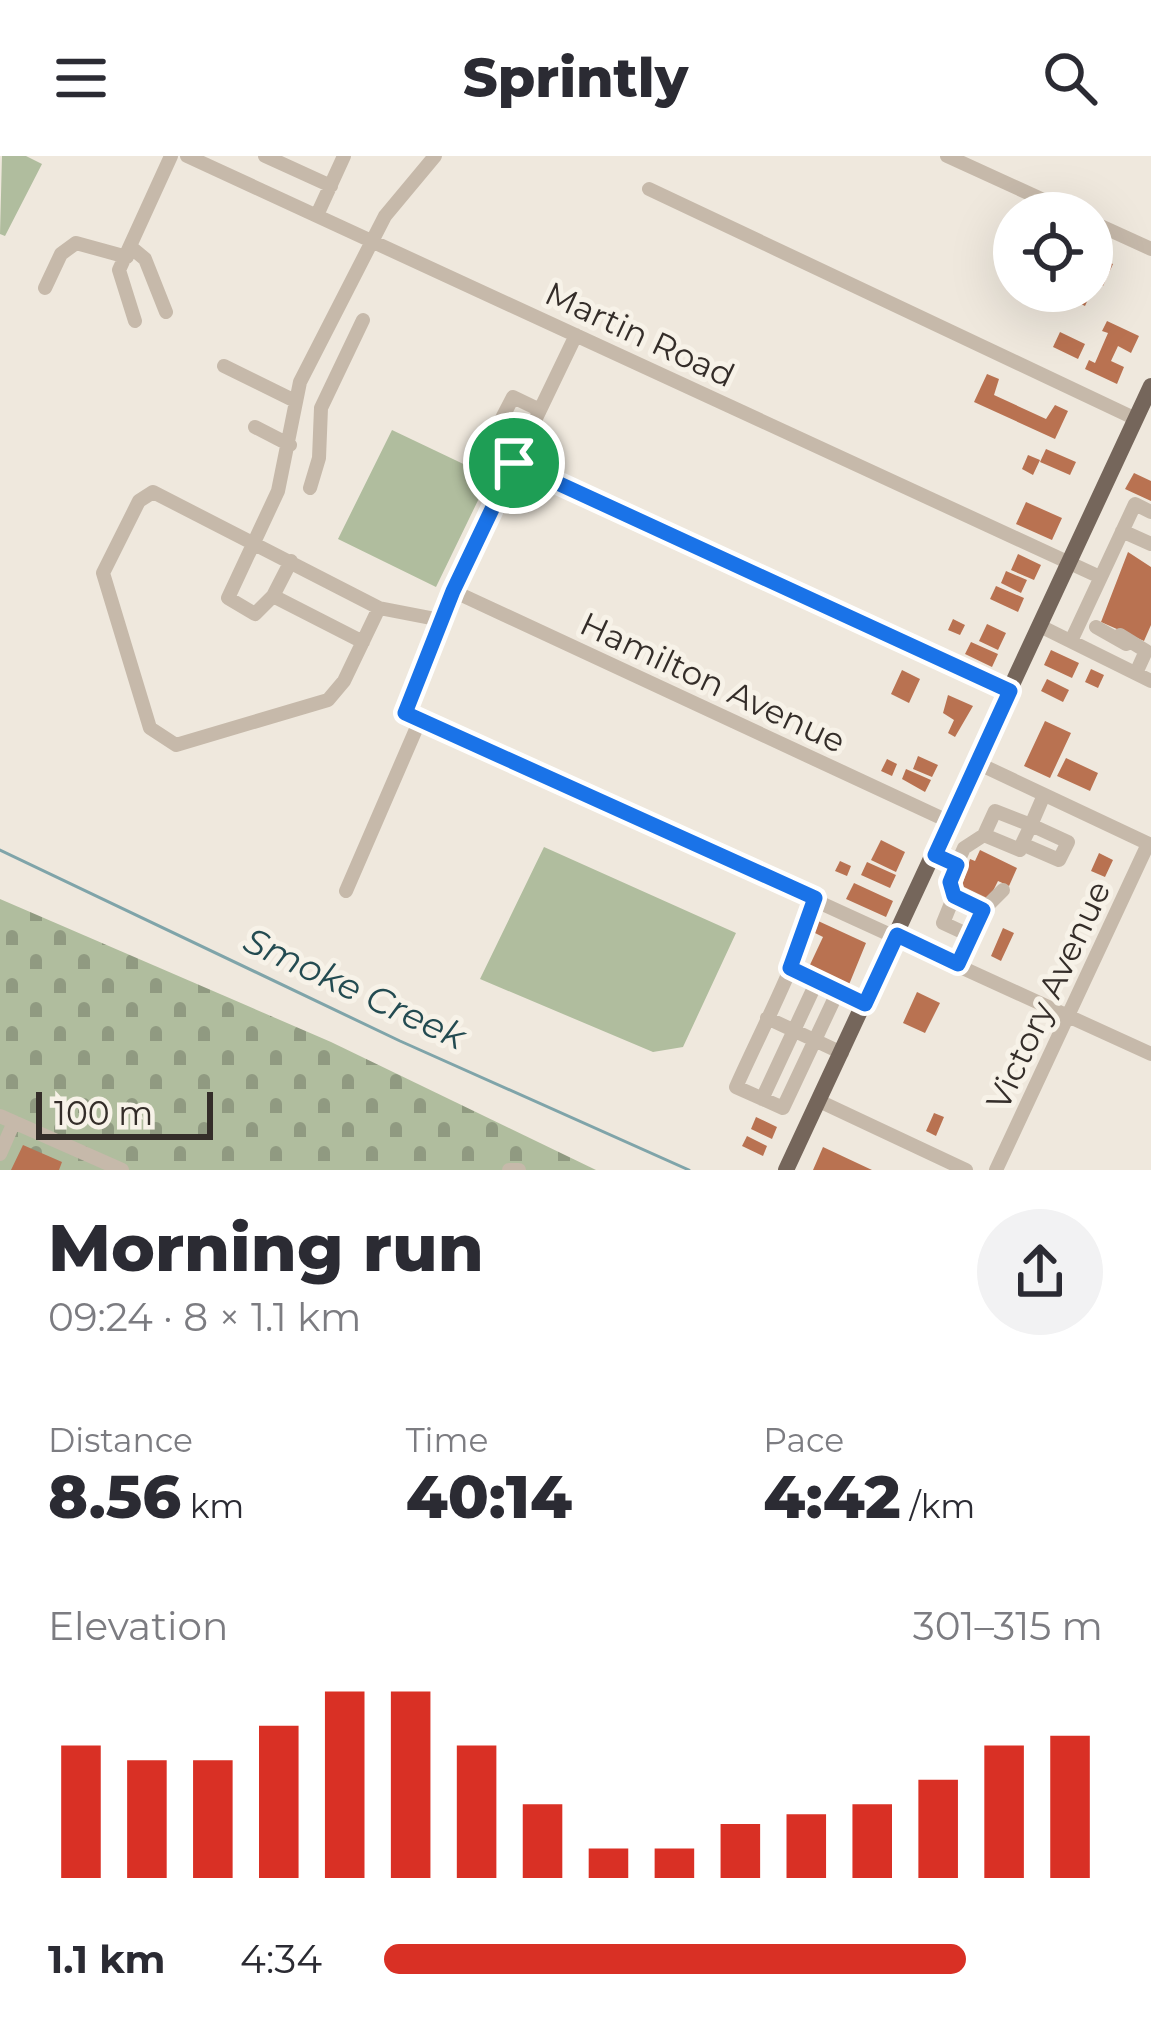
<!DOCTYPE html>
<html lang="en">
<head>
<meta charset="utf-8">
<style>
  body { margin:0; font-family:Montserrat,sans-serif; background:#f2f2f3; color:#2b2b33; height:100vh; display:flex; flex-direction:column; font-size:45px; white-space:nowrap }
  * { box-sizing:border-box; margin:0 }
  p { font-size:39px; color:#7c7c81 }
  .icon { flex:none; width:66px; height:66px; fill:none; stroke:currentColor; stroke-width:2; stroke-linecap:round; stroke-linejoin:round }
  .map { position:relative; height:1014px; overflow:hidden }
  .side { display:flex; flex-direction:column; background:#fff; flex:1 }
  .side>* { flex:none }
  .tools { position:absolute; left:993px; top:36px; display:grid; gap:24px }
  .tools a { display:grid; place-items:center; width:120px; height:120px; border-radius:50%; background:#fff; box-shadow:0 12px 48px #0002; font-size:60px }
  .scale { position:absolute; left:36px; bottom:30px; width:177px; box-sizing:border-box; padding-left:12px; border:6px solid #342d29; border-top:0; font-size:33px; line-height:42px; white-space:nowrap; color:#342d29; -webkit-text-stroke:9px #f7f2e8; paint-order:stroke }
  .pin { position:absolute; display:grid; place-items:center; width:102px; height:102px; color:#fff; margin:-51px; border:6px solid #fff; border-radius:50%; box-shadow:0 3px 12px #0007 }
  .round { display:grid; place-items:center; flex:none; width:126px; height:126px; border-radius:63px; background:#f2f2f3 }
  .overview { display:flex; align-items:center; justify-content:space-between; height:204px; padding:0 48px }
  h1 { font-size:66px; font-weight:800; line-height:90px }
  .figures { display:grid; grid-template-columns:repeat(3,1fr); gap:18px; height:204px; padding:12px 48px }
  .figures div { display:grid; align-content:center }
  .figures b { font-size:60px; font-weight:800 }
  .figures small { font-size:33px; font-weight:400 }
  .figures p { font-size:33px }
  .chart { height:336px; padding:24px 48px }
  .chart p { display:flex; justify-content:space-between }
  .chart svg { width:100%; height:216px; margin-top:12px; stroke:#d93025; stroke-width:6 }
  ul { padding:0 48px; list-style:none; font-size:39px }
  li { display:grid; grid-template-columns:192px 144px 1fr; align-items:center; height:90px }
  li i { height:30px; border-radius:15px; background:#d93025 }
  header { display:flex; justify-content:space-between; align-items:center; height:156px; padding:0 48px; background:#fff; font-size:54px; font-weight:800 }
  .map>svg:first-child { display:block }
  .cemetery { fill:url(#cemetery-stones) }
  .green { fill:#b0bd9e }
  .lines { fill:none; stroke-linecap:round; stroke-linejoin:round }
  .stream { stroke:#7fa4a9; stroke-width:3 }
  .building { fill:#b97251 }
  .minor { stroke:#c6b9aa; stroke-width:14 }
  .major { stroke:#75665b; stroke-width:16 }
  .route-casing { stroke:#fff; stroke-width:24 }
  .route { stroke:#1a73e8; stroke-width:15 }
  .labels { text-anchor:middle; stroke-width:10; stroke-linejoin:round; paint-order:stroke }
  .street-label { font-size:33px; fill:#342d29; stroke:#f7f2e8 }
  .water-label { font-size:36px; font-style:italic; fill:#234b51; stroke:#f7f2e8 }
</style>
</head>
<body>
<header><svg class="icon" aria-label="menu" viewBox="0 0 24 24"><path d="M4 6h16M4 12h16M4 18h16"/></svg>Sprintly<svg class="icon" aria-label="search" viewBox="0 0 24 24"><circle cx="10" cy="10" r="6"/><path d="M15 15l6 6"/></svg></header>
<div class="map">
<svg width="1151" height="1014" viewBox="0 0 1151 1014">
  <defs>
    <pattern id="cemetery-stones" width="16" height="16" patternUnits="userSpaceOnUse" patternTransform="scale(3)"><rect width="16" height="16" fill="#b0bd9e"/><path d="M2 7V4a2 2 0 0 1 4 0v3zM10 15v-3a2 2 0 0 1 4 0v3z" fill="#909a81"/></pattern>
  </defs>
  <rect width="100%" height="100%" fill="#efe8dd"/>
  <path class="cemetery" d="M0 743 331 886 596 1014H0Z"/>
  <path class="green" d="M2 0H26L42 8 5 80 0 78Z
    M392 274 476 314 484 332 436 431 338 383Z
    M544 691 736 777 683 891 653 896 480 823Z"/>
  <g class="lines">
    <path class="stream" d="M0 694 400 885 689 1014"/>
  </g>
  <path class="building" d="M1100 102 1113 108 1103 130 1092 125Z
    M1079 135 1090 139 1085 150 1075 145Z
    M1107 165 1139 180 1131 197 1118 190 1111 205 1124 211 1117 228 1085 213 1089 204 1095 207 1108 177 1102 175Z
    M1060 176 1085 188 1078 203 1053 191Z
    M987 218 999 223 994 239 1046 263 1055 249 1068 255 1055 283 974 246Z
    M1046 293 1076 306 1070 319 1040 306Z
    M1028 299 1040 304 1033 319 1022 313Z
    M1134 317 1151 325V345L1125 333Z
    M1026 346 1062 362 1052 384 1016 368Z
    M1128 396 1151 411V469L1144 485 1101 466Z
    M1018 398 1041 409 1034 424 1011 414Z
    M1006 415 1027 424 1021 437 1001 427Z
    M996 430 1024 442 1018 456 990 443Z
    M953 463 965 469 960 479 948 474Z
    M987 468 1006 477 998 494 979 485Z
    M971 486 998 498 992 511 965 498Z
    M1051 494 1079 507 1072 522 1044 509Z
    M1091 513 1104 519 1098 532 1085 526Z
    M902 514 920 523 909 547 891 538Z
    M1047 523 1069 534 1063 546 1041 535Z
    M948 539 973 550 955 581 948 577 954 564 943 557Z
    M1045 565 1071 577 1050 622 1024 610Z
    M918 600 938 609 932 621 913 613Z
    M1066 602 1098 617 1090 635 1057 620Z
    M887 603 897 608 892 620 881 615Z
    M906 613 931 624 925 636 902 623Z
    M881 684 905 696 896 716 871 704Z
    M980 694 1017 712 1009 730 998 725 989 743 962 730 970 703 975 705Z
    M1099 697 1113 704 1105 721 1091 715Z
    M840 705 851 710 847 720 835 715Z
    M867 706 896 719 890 732 861 719Z
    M854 727 893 745 886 761 846 743Z
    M816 764 866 787 848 831 808 813 823 781 811 775Z
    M1003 772 1014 777 1001 805 991 800Z
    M917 836 940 847 925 877 903 867Z
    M934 957 944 961 936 980 926 975Z
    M756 961 777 971 772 983 751 973Z
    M747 980 767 990 763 1000 742 990Z
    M23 989 62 1006 59 1014H11Z
    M823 991 872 1014H813Z"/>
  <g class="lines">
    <path class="minor" d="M187 0 1100 421
      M265 0 331 30
      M947 0 1072 57
      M649 33 1136 263
      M317 59 344 0
      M1092 66 1151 93
      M133 93 145 103 166 156
      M45 132 61 98 76 87 127 101
      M135 165 119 114 171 0
      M576 179 453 435 405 557 1151 898
      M224 210 293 244
      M255 271 290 289
      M514 307 1010 535
      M491 310 501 289 498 270 513 241 540 254
      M310 332 319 302 321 252 363 164
      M1122 375 1151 388
      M291 405 273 440 363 486
      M453 435 950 666
      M273 440 255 458 228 442 278 335 300 226 385 60 435 0
      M379 452 344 525 328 544 176 589 150 572 103 417 139 345 153 336 379 452 441 464
      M1040 470 1151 525
      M1096 471 1126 488
      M1120 479 1146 495 1136 517
      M1071 485 1135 348 1151 356
      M977 607 1151 689
      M984 679 964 692 949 726 954 740 943 767 971 780 983 754 1003 734
      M1022 688 1031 669 995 655 984 679 1020 694 1022 688 1059 704 1068 686 1031 669 1044 639
      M346 735 420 564
      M790 812 838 835 783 952 736 931C756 886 779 842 797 797 804 779 807 761 815 743
      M767 862 842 897
      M762 943 817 825
      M819 945 966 1014
      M0 960 122 1014
      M0 998 14 966
      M509 1014H519
      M996 1014 1148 688"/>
    <path class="major" d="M786 1014 1151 230"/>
  </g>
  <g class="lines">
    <g class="route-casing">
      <path id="route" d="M514 307 1010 535 935 699 957 709 950 726 954 740 983 754 958 808 897 779 865 848 790 812 815 742 405 557 453 435Z"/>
    </g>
    <use href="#route" class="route"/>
  </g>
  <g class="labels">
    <g class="street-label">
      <text transform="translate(640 178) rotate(25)" y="12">Martin Road</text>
      <text transform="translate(713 526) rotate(25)" y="12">Hamilton Avenue</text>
      <text transform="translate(1048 839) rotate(-65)" y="12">Victory Avenue</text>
    </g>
    <g class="water-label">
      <text transform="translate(355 832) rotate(25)" y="13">Smoke Creek</text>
    </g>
  </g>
</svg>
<div class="tools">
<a><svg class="icon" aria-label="locate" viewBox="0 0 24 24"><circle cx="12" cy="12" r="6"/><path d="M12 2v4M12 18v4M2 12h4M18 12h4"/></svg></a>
</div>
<div class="scale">100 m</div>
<div class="pin" style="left:514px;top:307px;background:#1e9e55"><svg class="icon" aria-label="arrive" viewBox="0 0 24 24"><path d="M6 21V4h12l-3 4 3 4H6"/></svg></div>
</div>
<section class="side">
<div class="overview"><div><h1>Morning run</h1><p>09:24 · 8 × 1.1 km</p></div><a class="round"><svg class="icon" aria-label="share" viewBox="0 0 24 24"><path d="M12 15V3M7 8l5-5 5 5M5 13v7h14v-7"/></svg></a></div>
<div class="figures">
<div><p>Distance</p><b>8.56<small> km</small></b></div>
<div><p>Time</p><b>40:14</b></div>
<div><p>Pace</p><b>4:42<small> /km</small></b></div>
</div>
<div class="chart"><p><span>Elevation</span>301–315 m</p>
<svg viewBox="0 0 160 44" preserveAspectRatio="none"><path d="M5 44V17M15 44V20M25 44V20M35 44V13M45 44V6M55 44V6M65 44V17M75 44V29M85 44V38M95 44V38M105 44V33M115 44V31M125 44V29M135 44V24M145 44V17M155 44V15"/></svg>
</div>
<ul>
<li><b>1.1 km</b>4:34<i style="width:81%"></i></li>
</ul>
</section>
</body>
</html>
